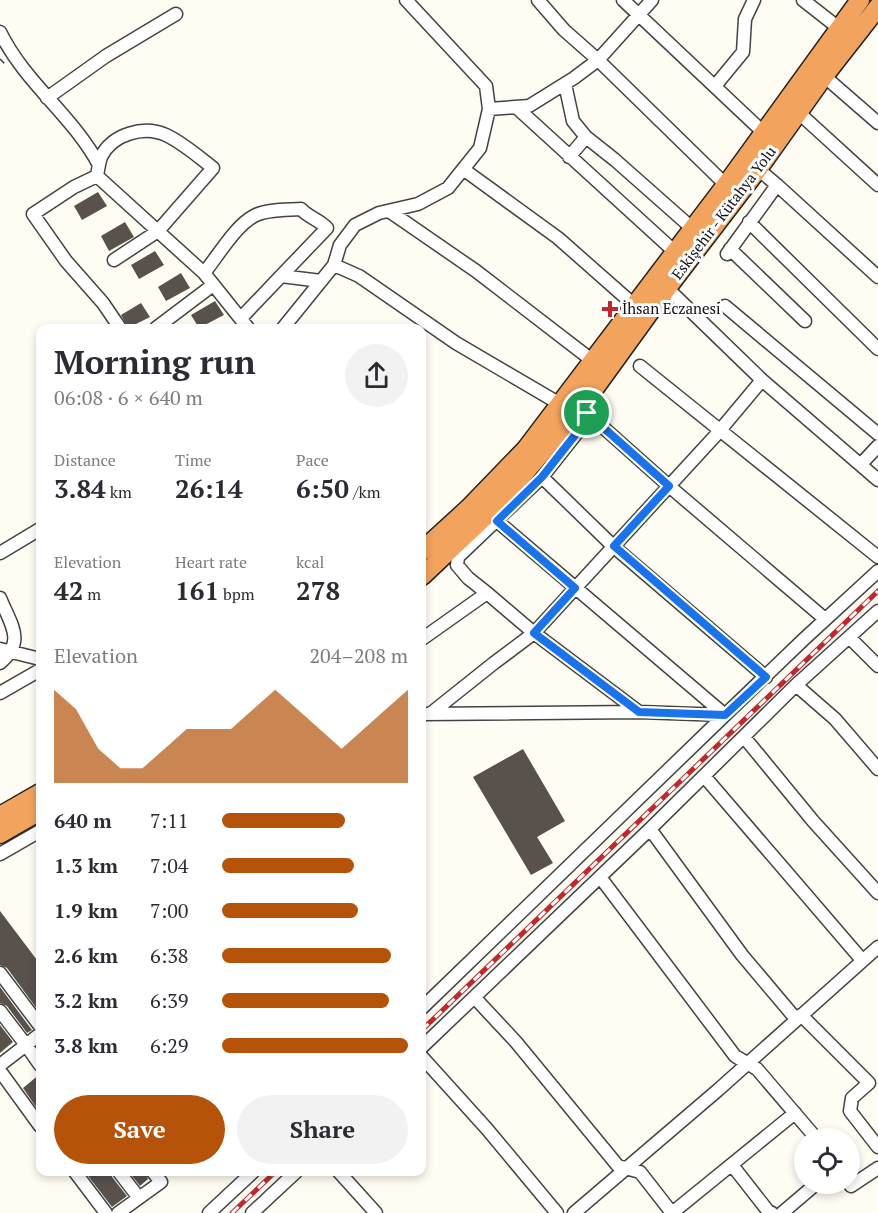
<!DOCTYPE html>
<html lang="en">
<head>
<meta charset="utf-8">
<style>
  body { margin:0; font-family:"PT Serif",serif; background:#f2f2f3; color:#2b2b33; height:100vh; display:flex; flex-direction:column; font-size:22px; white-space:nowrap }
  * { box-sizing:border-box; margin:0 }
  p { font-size:20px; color:#7c7c81 }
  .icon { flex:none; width:33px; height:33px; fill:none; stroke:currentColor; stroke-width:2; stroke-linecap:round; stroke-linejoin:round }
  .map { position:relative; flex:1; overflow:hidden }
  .side { position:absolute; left:36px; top:324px; width:390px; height:852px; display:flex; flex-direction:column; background:#fff; border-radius:12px; box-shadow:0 3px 9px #0003 }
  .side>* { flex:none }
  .fabs { position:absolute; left:794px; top:1128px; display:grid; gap:12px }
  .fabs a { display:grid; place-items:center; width:66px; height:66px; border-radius:50%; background:#fff; box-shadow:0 3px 9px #0003; font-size:30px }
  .pin { position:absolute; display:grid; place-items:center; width:51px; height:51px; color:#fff; margin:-26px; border:3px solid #fff; border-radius:50%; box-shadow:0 2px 6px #0007 }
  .round { display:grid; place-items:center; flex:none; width:63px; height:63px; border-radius:32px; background:#f2f2f3 }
  .summary { display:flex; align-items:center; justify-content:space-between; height:102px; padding:0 18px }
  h1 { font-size:33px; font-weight:600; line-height:45px }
  .figures { display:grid; grid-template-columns:repeat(3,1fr); gap:9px; height:102px; padding:6px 18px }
  .figures div { display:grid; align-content:center }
  .figures b { font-size:26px; font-weight:600 }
  .figures small { font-size:16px; font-weight:400 }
  .figures p { font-size:16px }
  .chart { height:168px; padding:12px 18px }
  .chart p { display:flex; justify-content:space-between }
  .chart svg { width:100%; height:108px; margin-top:6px; fill:#b45309; opacity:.7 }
  .primary-button { display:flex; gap:12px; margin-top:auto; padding:12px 18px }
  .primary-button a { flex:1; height:69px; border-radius:36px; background:#b45309; color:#fff; font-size:24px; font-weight:600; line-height:69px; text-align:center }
  .primary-button a+a { background:#f2f2f3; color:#2b2b33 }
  ul { padding:0 18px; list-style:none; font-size:20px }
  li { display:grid; grid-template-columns:96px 72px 1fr; align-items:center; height:45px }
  li i { height:15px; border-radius:8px; background:#b45309 }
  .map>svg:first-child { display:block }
  .building { fill:#58514c }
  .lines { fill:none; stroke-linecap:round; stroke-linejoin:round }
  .minor-casing { stroke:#434343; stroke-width:15 }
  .highway-casing { stroke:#212121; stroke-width:21 }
  .path { stroke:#323232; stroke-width:1.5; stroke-dasharray:6 3; stroke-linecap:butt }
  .minor { stroke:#fff; stroke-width:12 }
  .highway { stroke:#f2a35e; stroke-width:18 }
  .rail-casing { stroke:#bf292e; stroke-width:5 }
  .rail { stroke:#fff; stroke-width:3; stroke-dasharray:9; stroke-linecap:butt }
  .route-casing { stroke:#fff; stroke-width:12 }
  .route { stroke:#1a73e8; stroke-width:8 }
  .poi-dot { fill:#bf292e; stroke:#fff; stroke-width:2 }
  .labels { text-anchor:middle; stroke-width:6; stroke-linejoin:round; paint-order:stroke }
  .street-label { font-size:15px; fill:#101010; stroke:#fff }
  .poi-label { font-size:15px; fill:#101010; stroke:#fff; text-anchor:start }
</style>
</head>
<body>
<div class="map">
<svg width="878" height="1213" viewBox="0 0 878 1213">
  <rect width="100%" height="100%" fill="#fffdf3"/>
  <path class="building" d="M98 192 107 206 82 220 74 206Z
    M125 222 134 237 109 251 101 236Z
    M155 251 164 265 139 279 131 265Z
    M181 273 190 288 166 301 158 287Z
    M215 301 224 315 199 328 191 315Z
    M141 303 150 317 128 328 121 315Z
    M523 749 565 821 537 837 553 863 531 875 473 777Z
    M0 911 40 964V1013L7 968 0 965Z
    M0 987 32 1030 27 1033 7 1006 0 1003Z
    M0 1025 13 1042 0 1053Z
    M40 1074V1113L23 1088Z
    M85 1172H111L112 1177 127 1196 112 1207Z
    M129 1172H145L148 1179 140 1186Z"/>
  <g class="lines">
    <g class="minor-casing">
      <path id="minor" d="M538 0 564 30 598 60 726 185
        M623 0 764 133
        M803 0 840 29
        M0 32C25 83 73 116 99 165
        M824 76 878 123
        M565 84 573 121 586 137
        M715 86 743 52 745 19 754 0
        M47 98 106 56 176 14
        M516 107 675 252
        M489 109 529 106 574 78 598 60 652 0
        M799 113 878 185
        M569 157 586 137 615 160 693 229
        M463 169 558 238 634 305
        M97 176C98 170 99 163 101 157 112 134 144 125 166 135 183 143 199 157 213 168L158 231 114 260
        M777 185 878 277
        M389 211 476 271 593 361
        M749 222 878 349
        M730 249 805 321
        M727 254 777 185 758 169
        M334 265 359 276 456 343 560 404
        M204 273C218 256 235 226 254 216 266 209 287 210 301 209 308 217 318 219 327 228L281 276
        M660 285 667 288 762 380 878 480
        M725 306 878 434
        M241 318 281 276 321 281
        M120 328 103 303 66 261 33 214 74 187 97 176 204 273 248 328
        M156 328 213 285
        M283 328 334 265 340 245 355 225 379 213 418 204 448 188 480 148 489 109 486 86 406 0
        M640 366 878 557
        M587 413 669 486 825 619
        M861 464 878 446
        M542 477 613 546 766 677
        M497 521 725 715 803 640 878 571
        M0 553 40 529
        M487 593 468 578 457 565 458 557 542 477 587 420V413L583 409
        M0 598C11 625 26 641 0 663
        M849 637 878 666
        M422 639 487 593 534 633 639 712
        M0 649 40 659
        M796 685 835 719 878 769
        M0 693 40 670
        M422 714 639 712 725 715 422 1008
        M430 714 494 663 534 633 716 435 762 380
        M744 737 813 821 878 893
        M704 776 862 960
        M650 829 742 955 796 1019
        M0 854 40 831
        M600 877 735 1056 757 1069 816 1138
        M0 973 40 1026
        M475 998 516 1042 618 1166 640 1172 672 1213
        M0 1011 26 1045 40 1034
        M801 1015 869 1083 852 1098 850 1111 878 1147
        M422 1047 650 829 796 685 878 611
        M422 1057 487 1129 557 1213
        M0 1065 26 1045 40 1065
        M0 1071 40 1126
        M732 1165 768 1211 772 1213
        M75 1172 106 1213
        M119 1172 139 1198
        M339 1172 376 1213
        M849 1183 851 1186 878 1168
        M118 1213 161 1182 153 1172
        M209 1213 253 1172
        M252 1213 296 1172
        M574 1213 718 1090 878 947
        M672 1213 795 1113
        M782 1213 816 1184"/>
    </g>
    <g class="highway-casing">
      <path id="highway" d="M422 551 469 508 526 449 726 185 860 0
        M422 576 495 507 581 407 667 288 758 169 824 76 878 7
        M0 816 40 793
        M0 834 40 811"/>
    </g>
    <path class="path" d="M0 59 5 64"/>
    <use href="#minor" class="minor"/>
    <use href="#highway" class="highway"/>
    <g class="rail-casing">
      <path id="rail" d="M422 1030 878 591
        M232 1213 275 1172"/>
    </g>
    <use href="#rail" class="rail"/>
  </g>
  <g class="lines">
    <g class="route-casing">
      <path id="route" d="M587 413 669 486 614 546 766 677 725 715 639 712 534 633 575 588 497 521 542 477 587 420Z"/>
    </g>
    <use href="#route" class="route"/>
  </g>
  <path class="poi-dot" d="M607 300h6v6h6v6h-6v6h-6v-6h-6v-6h6z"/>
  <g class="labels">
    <g class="street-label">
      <text transform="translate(724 213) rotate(-53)" y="5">Eskişehir - Kütahya Yolu</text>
    </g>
    <g class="poi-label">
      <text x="622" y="314">İhsan Eczanesi</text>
    </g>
  </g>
</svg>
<div class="fabs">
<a><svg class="icon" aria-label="locate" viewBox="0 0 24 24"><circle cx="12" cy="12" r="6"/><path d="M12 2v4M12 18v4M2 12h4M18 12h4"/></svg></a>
</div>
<div class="pin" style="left:587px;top:413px;background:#1e9e55"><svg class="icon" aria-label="arrive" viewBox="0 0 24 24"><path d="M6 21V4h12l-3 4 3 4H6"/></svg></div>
<section class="side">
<div class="summary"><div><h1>Morning run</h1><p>06:08 · 6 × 640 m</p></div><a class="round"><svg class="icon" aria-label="share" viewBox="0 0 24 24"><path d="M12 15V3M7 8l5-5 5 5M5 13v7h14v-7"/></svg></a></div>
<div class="figures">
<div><p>Distance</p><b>3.84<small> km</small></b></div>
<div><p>Time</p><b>26:14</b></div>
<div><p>Pace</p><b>6:50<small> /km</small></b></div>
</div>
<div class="figures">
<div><p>Elevation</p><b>42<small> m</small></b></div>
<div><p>Heart rate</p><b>161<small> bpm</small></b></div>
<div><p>kcal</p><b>278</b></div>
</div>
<div class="chart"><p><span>Elevation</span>204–208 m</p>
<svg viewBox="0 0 160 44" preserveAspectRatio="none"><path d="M0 44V6L10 14L20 30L30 38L40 38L50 30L60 22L70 22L80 22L90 14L100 6L110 14L120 22L130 30L140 22L150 14L160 6V44z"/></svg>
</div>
<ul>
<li><b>640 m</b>7:11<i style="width:66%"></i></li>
<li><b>1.3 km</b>7:04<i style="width:71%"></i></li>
<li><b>1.9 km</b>7:00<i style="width:73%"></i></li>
<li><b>2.6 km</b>6:38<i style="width:91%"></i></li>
<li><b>3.2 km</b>6:39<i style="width:90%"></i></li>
<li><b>3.8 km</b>6:29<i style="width:100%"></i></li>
</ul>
<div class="primary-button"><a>Save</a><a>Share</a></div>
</section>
</div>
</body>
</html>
